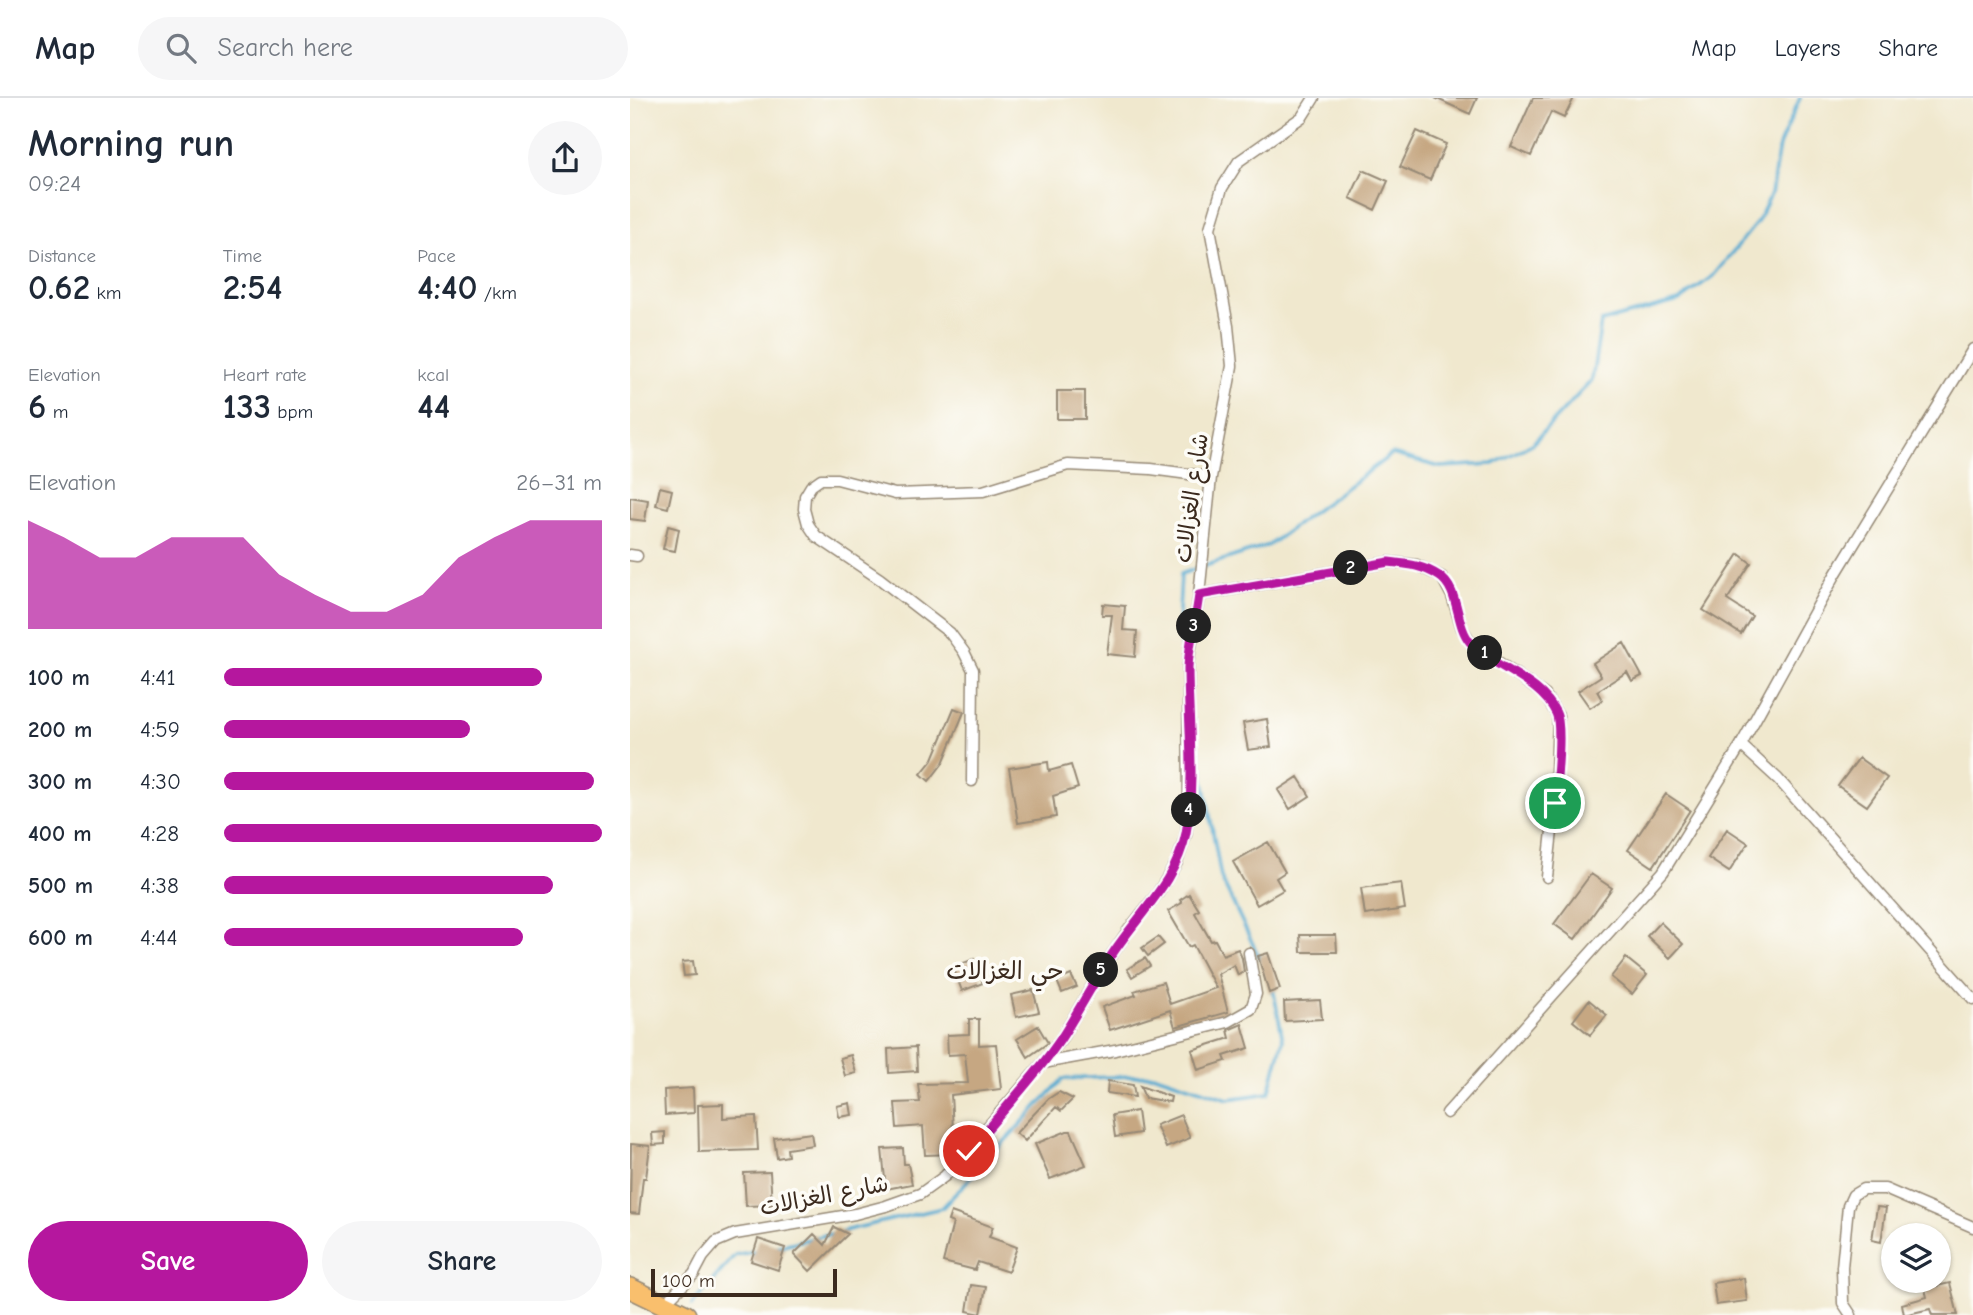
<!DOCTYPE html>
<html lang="en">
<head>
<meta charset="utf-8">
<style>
  body { margin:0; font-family:"Comic Neue","Playpen Sans Arabic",sans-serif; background:#f6f6f7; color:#1f2937; height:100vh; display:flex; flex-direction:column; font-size:26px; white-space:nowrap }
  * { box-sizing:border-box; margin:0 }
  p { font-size:23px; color:#747a83 }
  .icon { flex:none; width:38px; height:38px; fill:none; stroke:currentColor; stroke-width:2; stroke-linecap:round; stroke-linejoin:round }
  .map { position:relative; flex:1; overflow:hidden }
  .drawer { display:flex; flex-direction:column; background:#fff; width:630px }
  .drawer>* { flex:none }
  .buttons { position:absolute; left:1251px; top:1125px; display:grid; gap:14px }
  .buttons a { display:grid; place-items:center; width:70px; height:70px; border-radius:50%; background:#fff; box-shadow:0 2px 5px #0004; font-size:35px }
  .scale { position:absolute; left:21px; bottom:18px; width:186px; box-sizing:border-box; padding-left:7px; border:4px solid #3b2a1e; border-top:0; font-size:19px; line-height:24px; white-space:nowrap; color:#3b2a1e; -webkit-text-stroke:5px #fdfcf7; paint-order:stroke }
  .pin { position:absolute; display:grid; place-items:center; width:60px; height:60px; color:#fff; margin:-30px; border:4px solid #fff; border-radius:50%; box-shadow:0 2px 7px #0007 }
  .km { position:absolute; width:35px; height:35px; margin:-18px; border-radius:50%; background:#222; color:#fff; font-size:19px; line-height:35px; text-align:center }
  .round { display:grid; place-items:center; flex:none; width:74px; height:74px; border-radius:37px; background:#f6f6f7 }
  .headline { display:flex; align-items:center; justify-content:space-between; height:119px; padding:0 28px }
  h1 { font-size:38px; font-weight:700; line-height:52px }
  .stats { display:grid; grid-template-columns:repeat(3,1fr); gap:10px; height:119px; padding:7px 28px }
  .stats div { display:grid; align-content:center }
  .stats b { font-size:35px; font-weight:700 }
  .stats small { font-size:19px; font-weight:400 }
  .stats p { font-size:19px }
  .chart { height:196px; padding:14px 28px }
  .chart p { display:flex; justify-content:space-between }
  .chart svg { width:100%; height:126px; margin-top:7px; fill:#b5179e; opacity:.7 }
  .button { display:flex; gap:14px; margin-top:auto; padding:14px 28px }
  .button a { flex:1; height:80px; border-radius:42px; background:#b5179e; color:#fff; font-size:28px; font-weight:700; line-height:80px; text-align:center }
  .button a+a { background:#f6f6f7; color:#1f2937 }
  ul { padding:0 28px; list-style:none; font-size:23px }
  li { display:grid; grid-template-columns:112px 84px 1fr; align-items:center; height:52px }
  li i { height:18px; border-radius:9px; background:#b5179e }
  header { display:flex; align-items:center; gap:42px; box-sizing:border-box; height:98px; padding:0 35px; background:#fff; border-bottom:2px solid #e0e1e3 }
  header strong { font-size:33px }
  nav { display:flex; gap:38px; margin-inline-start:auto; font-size:24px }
  .search { width:490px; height:63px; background:#f6f6f7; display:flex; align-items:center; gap:18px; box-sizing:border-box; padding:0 24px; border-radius:38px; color:#747a83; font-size:26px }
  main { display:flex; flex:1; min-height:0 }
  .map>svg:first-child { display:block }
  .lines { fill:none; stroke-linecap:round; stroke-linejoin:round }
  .stream { stroke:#54aad1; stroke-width:3.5 }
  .building { fill:#c6a782 }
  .street-casing { stroke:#968976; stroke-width:13 }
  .highway-casing { stroke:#968976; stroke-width:22 }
  .street { stroke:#fff; stroke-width:10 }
  .highway { stroke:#f9bf6d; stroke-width:19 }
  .route-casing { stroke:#fff; stroke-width:14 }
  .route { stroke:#b5179e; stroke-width:9 }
  .labels { text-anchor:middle; stroke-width:7; stroke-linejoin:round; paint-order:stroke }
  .street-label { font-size:23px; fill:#3b2a1e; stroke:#fdfcf7 }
  .neighbourhood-label { font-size:24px; fill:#3b2a1e; stroke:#fdfcf7 }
</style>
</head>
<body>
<header>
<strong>Map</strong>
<div class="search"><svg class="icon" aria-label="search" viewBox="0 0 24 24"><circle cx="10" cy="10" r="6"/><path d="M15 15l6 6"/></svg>Search here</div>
<nav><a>Map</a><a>Layers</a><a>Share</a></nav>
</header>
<main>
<section class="drawer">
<div class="headline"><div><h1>Morning run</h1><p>09:24</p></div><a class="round"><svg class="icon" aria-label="share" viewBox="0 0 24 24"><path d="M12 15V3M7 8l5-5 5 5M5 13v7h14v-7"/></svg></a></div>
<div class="stats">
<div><p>Distance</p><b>0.62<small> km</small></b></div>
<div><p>Time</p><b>2:54</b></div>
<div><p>Pace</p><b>4:40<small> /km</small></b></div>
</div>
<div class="stats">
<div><p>Elevation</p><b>6<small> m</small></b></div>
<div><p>Heart rate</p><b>133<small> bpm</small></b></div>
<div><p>kcal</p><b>44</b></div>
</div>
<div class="chart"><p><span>Elevation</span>26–31 m</p>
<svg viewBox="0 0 160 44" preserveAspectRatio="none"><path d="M0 44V6L10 12L20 19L30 19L40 12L50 12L60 12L70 25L80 32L90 38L100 38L110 32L120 19L130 12L140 6L150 6L160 6V44z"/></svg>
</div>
<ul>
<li><b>100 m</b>4:41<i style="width:84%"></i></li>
<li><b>200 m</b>4:59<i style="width:65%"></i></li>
<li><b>300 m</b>4:30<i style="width:98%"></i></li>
<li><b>400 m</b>4:28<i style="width:100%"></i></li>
<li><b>500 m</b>4:38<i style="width:87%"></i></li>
<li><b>600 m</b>4:44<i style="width:79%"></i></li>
</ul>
<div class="button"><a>Save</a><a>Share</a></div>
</section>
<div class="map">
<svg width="1343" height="1217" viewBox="0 0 1343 1217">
  <rect width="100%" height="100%" fill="#fdfcf7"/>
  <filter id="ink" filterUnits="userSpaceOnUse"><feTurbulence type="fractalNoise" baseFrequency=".0143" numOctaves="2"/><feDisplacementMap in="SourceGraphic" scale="14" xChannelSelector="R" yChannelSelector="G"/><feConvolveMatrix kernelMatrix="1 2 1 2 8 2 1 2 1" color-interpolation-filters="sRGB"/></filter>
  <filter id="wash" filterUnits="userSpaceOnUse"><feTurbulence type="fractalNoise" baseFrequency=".00686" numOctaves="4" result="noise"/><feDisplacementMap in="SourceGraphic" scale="28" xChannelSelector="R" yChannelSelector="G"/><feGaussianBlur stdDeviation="1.57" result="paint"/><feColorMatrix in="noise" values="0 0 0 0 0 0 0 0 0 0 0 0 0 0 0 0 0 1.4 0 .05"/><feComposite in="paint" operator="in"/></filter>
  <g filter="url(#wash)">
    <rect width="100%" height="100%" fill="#f0e8ce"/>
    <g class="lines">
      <path class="stream" d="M575 468 639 447 762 356 810 369 863 366 902 346 962 282 971 224 1049 203 1083 178 1128 123 1141 96 1149 48 1170 0
        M554 565 548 531 551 476 568 470
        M563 621 591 780 630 861
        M144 1149 312 1110 433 981 526 977 598 1001 639 995 653 942 643 890
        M62 1207 105 1157 126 1153"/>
    </g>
    <g id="blocks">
      <path class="building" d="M805 0H847L840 16Z
        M903 0H944L934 20 921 14 901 58 881 49Z
        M787 33 816 46 800 82 770 69Z
        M733 72 758 83 745 112 720 100Z
        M427 293H455V321H427Z
        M30 389 42 392 38 410 26 407Z
        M0 399 18 402 15 423 0 421Z
        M38 428 49 431 45 453 33 451Z
        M1109 456 1121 465 1097 502 1122 518 1111 536 1073 512Z
        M473 506 495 508 493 532 507 533 505 559 477 556 482 517H472Z
        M994 545 1012 578 1002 583 997 574 967 593 972 602 960 610 948 593 971 578 963 565Z
        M324 610 334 614 313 665 299 683 291 676 303 661Z
        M637 621 641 649 618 652 613 625Z
        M1229 660 1257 680 1237 708 1208 688Z
        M418 664 419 673 441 667 448 690 423 698 426 719 388 725 379 670Z
        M668 679 680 698 660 711 648 692Z
        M1036 696 1060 712 1023 769 998 752Z
        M1097 731 1118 745 1099 774 1078 760Z
        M638 744 655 774 646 780 653 792 627 807 603 764Z
        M961 776 982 790 945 841 924 826Z
        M771 785 775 811 735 817 731 790Z
        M559 796 569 812 565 815 581 843 585 842 593 857 608 851 612 860 614 874 608 877 604 867 588 876 598 914 545 929 540 912 480 932 472 909 506 897 504 893 533 884 540 906 586 890 563 847 559 849 538 813 552 805 550 802Z
        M1030 824 1053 846 1040 860 1017 838Z
        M670 837H706L707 854H671Z
        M528 839 534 846 518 858 512 850Z
        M638 855 650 891 639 895 628 858Z
        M515 860 520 868 502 879 497 871Z
        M996 860 1017 877 1002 896 981 879Z
        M344 861 353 885 332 893 323 869Z
        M63 863 65 877 54 878 52 864Z
        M441 877 447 889 432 895 427 883Z
        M403 892 409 914 386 919 381 897Z
        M690 902 692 921 655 923 654 904Z
        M959 902 977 917 960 937 943 923Z
        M339 921H349V947L366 946 371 991 321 997 323 1031H328L329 1050 324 1056 295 1057 293 1028 267 1030 265 1005 290 1004 288 986 338 985 335 956 318 957 317 937 339 936Z
        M612 926 619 950 594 958 596 963 568 972 562 952 600 940 598 932Z
        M408 928 418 945 398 959 387 941Z
        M286 949 287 973 259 975 258 951Z
        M221 957 226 975 215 978 210 960Z
        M478 983 503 987 505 999 477 995Z
        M510 988 541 999 540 1004 515 1000Z
        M63 990 64 1015 35 1017 34 992Z
        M429 994 443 1001 431 1013 426 1009 395 1043 386 1035 418 1001Z
        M220 1005 222 1017 209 1019 207 1008Z
        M93 1006V1020L126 1018 128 1052 69 1054 68 1007Z
        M507 1013 510 1035 485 1039 482 1017Z
        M551 1017 560 1040 536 1050 526 1027Z
        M437 1033H441L456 1067 420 1081 405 1046Z
        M35 1034V1046L23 1047 22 1035Z
        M181 1035 183 1047 157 1051 158 1058 147 1060 144 1040Z
        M1 1046 20 1048 16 1080H13L9 1116 0 1115Z
        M273 1050 274 1066H278L282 1086 256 1091 252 1051Z
        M140 1074 142 1107 116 1108 114 1075Z
        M1247 1109 1256 1110 1251 1144 1242 1142Z
        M321 1114 363 1129 359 1139 387 1149 378 1174 348 1164 345 1172 313 1164 323 1125 318 1123Z
        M204 1129 218 1136 180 1173 164 1156 184 1136 195 1147Z
        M128 1141 155 1150 148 1172 121 1163Z
        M1114 1180 1117 1203 1086 1207 1083 1185Z
        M1320 1185 1328 1217H1302L1300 1211 1274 1217 1272 1206 1297 1199 1295 1191Z
        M341 1187 356 1189 351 1216 337 1213Z"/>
    </g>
  </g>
  <g filter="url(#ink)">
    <use href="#blocks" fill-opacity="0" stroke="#968976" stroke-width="2"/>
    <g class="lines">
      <g class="street-casing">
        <path id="street" d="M0 457 7 458
          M569 497 759 464 787 467 812 479 822 498 832 530 841 545 915 597 928 618 925 705 917 779
          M1111 647 1148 681 1343 901
          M342 683 343 572 334 554 320 535 250 481 186 438 178 426 174 411 175 398 181 388 191 381H207L265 396 353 393 438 367 521 371 581 379
          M413 965 485 952 598 924 621 911 626 896 619 855
          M817 1015 1033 774 1111 647 1205 477 1343 251
          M34 1206 64 1176 73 1159 86 1144 105 1136 225 1116 256 1108 290 1096 315 1078 413 965 430 943 472 871 500 830 528 795 547 764 556 737 559 710 558 567 569 497 581 379 602 268 598 228 580 130 592 90 609 63 672 19 684 0
          M1221 1217 1213 1205 1212 1169 1218 1108 1223 1097 1233 1091H1255L1343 1129"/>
      </g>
      <g class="highway-casing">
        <path id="highway" d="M0 1190 56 1217"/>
      </g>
      <use href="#street" class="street"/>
      <use href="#highway" class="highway"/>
    </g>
  </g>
  <g class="lines" filter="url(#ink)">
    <g class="route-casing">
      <path id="route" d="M339 1053C369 1016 403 982 430 942 449 913 465 881 485 852 511 814 547 781 556 735 566 683 558 623 558 570 559 546 566 521 569 497L759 464C777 466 793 467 809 478 830 491 825 527 840 544 864 571 910 581 926 615 933 629 926 686 925 705"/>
    </g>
    <use href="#route" class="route"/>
  </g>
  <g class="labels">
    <g class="street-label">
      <text transform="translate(561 400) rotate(-82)" y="8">شارع الغزالات</text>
      <text transform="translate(194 1097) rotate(-11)" y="8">شارع الغزالات</text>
    </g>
    <g class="neighbourhood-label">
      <text x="375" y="881">حي الغزالات</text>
    </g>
  </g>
</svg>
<div class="buttons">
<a><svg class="icon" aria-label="layers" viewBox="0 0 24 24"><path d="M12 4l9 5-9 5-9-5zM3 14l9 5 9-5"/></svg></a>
</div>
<div class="scale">100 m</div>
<div class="pin" style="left:925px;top:705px;background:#1e9e55"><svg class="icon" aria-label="arrive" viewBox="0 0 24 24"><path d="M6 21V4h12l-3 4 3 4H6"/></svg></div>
<div class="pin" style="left:339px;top:1053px;background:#d93025"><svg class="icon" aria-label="check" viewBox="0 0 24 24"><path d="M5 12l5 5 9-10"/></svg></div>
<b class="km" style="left:855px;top:555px">1</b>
<b class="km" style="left:721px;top:470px">2</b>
<b class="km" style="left:564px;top:528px">3</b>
<b class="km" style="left:559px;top:712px">4</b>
<b class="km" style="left:471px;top:872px">5</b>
</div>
</main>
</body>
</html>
